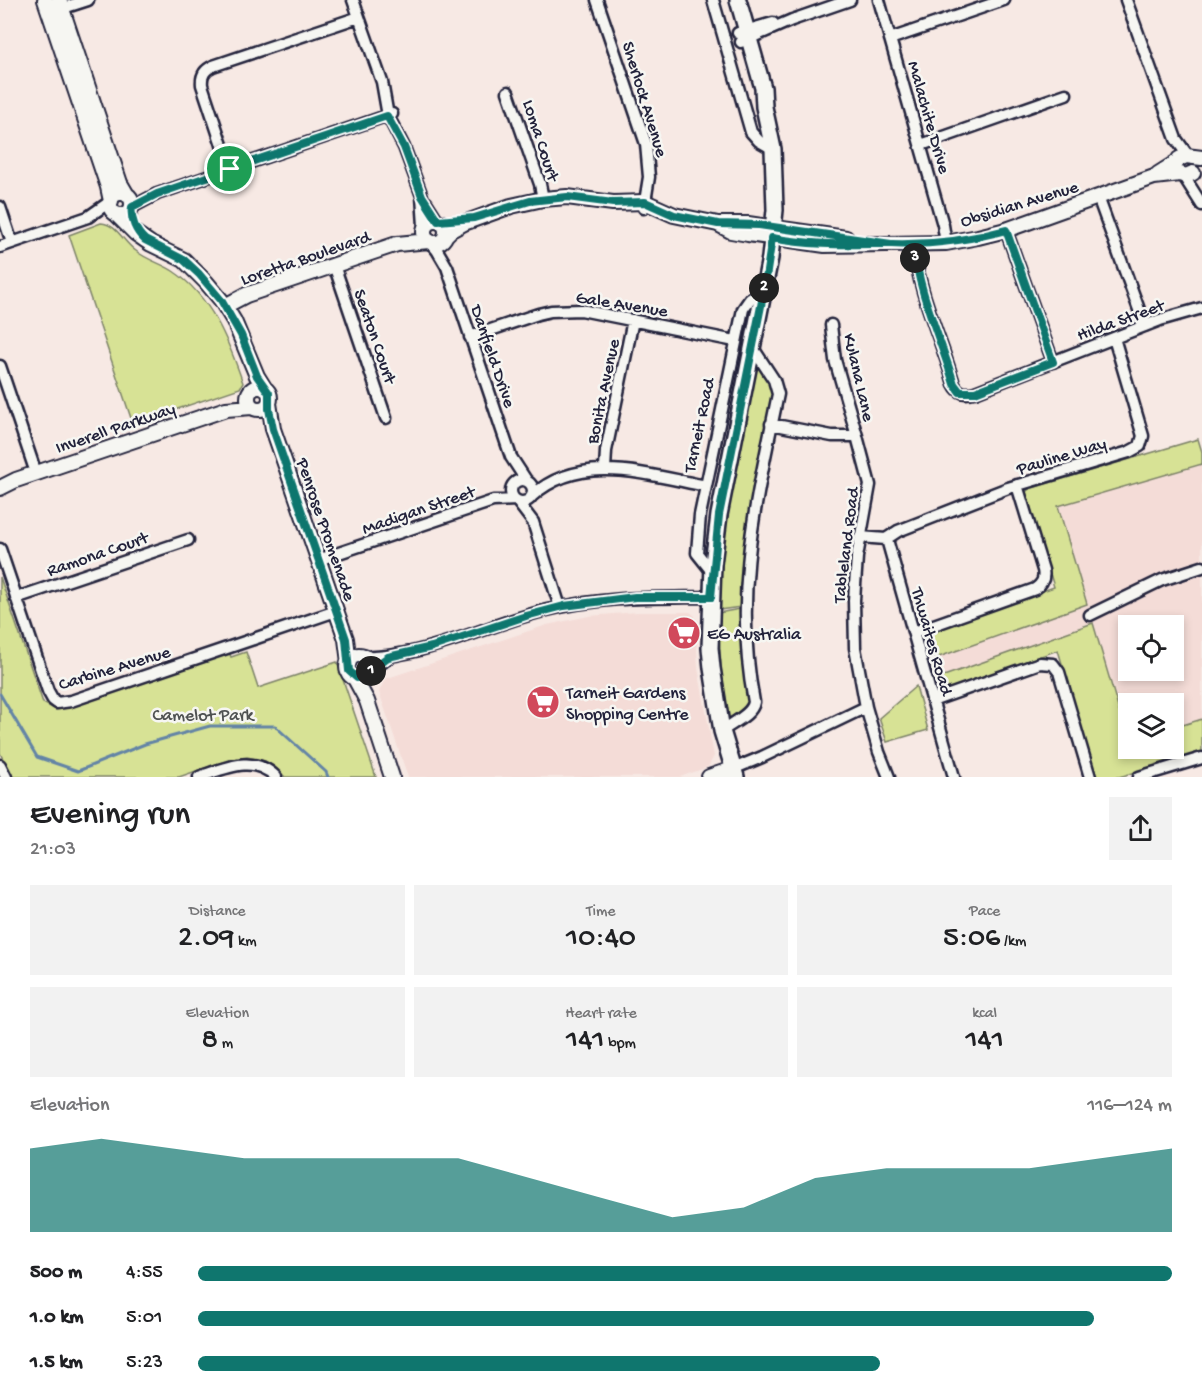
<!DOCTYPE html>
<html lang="en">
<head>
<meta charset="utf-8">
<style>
  body { margin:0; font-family:"Gochi Hand",sans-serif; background:#f2f2f2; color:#202124; height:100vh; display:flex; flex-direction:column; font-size:22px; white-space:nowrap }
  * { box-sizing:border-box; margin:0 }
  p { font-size:20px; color:#757577 }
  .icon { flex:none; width:33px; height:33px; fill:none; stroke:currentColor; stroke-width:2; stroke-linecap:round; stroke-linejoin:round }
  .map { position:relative; height:777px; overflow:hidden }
  .drawer { display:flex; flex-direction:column; background:#fff; flex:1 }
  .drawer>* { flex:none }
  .controls { position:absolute; left:1118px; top:615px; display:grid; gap:12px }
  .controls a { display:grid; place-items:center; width:66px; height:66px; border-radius:0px; background:#fff; box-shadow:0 3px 9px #0003; font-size:30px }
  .pin { position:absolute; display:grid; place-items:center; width:51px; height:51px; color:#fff; margin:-26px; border:3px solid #fff; border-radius:50%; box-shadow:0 2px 6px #0007 }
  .km { position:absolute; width:30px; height:30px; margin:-15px; border-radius:50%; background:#222; color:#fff; font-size:16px; line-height:30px; text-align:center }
  .round { display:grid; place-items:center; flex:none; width:63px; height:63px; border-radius:0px; background:#f2f2f2 }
  .head { display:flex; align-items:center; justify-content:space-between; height:102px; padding:0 30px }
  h1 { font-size:33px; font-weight:600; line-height:45px }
  .figures { display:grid; grid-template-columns:repeat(3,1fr); gap:9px; height:102px; padding:6px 30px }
  .figures div { display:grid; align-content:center; border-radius:0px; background:#f2f2f2; text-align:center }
  .figures b { font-size:30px; font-weight:600 }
  .figures small { font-size:16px; font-weight:400 }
  .figures p { font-size:16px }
  .chart { height:168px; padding:12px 30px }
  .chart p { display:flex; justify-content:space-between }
  .chart svg { width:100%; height:108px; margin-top:6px; fill:#0f766e; opacity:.7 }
  ul { padding:0 30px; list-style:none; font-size:20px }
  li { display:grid; grid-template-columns:96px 72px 1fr; align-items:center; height:45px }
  li i { height:15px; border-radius:8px; background:#0f766e }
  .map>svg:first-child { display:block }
  .built { fill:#f4dcd7; fill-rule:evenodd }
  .green { fill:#d7e295; stroke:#7c8268; stroke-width:1.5 }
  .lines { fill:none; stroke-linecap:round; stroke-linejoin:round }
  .stream { stroke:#6384a6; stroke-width:3 }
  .minor-casing { stroke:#22223b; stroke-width:15 }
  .tertiary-casing { stroke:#22223b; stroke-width:18 }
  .secondary-casing { stroke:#22223b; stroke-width:20 }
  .minor { stroke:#f6f6f2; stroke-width:10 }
  .tertiary { stroke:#f6f6f2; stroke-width:14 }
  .secondary { stroke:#f6f6f2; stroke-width:15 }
  .route-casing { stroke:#fff; stroke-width:12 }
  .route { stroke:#0f766e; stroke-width:8 }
  .labels { text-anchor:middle; stroke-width:5; stroke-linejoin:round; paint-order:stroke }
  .street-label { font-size:18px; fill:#22223b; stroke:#f6f6f2 }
  .poi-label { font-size:18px; fill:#22223b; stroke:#f6f6f2; text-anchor:start }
  .park-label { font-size:18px; fill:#4f5252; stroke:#f6f6f2 }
</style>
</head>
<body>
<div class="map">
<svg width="1202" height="777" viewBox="0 0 1202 777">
  <rect width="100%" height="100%" fill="#f7e9e4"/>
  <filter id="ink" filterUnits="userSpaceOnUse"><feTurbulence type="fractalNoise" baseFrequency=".0167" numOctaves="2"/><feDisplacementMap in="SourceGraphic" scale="12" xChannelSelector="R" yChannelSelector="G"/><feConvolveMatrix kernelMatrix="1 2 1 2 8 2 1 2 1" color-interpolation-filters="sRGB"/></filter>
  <g filter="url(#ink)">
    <path class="built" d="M1202 464V719L1173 728V704H1128L1127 741 1092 623 941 677 936 658 1087 604 1058 506ZM1128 626H1173V670H1128Z
      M637 612H690L695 616 698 668 714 756 708 767 680 777H408L379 692 385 679 547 625 589 616Z"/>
    <path class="green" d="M101 223C117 224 123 242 136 251 147 260 161 263 173 271 211 296 229 342 243 383L240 388 133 424 69 235Z
      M761 368 772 384 774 394 741 607 719 610H717C719 528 739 449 755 369Z
      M1198 439 1202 452V464L1058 506 1087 604 936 658 929 636 932 630 1054 587 1026 492 1029 489Z
      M0 577 43 703 56 710 229 652 231 657 246 652 258 688 337 662 376 777H285L274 766 265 761 247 757 228 760 179 777H12L0 753Z
      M740 609 750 702 746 709 729 720 721 668 718 613Z
      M1093 623 1128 741V748H1173V728L1202 719V753L1119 777H1095L1058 650 949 689 944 687 941 677Z
      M916 686 928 730 887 742 879 718Z"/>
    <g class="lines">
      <path class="stream" d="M0 694 37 757 78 771 145 744 210 726H275L326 772 328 777"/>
      <g class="minor-casing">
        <path id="minor" d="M353 0 382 82 388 116 404 147 422 196 424 226
          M597 0 646 144 649 177 644 208
          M713 0 751 132 759 141 773 149
          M879 0 943 225 946 243
          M1126 0 1176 139 1189 157
          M57 10 88 0
          M738 33 773 23
          M890 39 1004 0
          M741 42 792 20 850 0
          M508 92 540 184 543 199
          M921 145 1066 94
          M230 169 202 85C201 76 204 70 213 66L359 17
          M1183 175 1202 205
          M1098 197 1145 326
          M426 202 438 221
          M0 207 12 243
          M132 207 157 194 392 114
          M1006 230 1053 362
          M430 242 437 250 447 267 511 457 526 480
          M914 245C918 293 941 338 954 384 959 394 965 394 975 392L1160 320 1202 308
          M0 247 88 217 111 201
          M334 265 386 418
          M831 325 835 360 857 436
          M470 337 538 314 551 311 581 310 735 341
          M0 366 36 473
          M771 424 832 436H857L870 485 857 557 854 600 855 648 866 707 879 752 889 777
          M605 469 606 451 633 320
          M511 491a11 11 0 1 1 22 0a11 11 0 1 1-22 0Z
          M532 496C581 452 648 475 706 486
          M517 501 533 522 560 607
          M860 537 886 539 888 543 954 777
          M886 539 898 531 1008 488 1129 452 1140 446 1143 436 1114 338
          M0 549 48 691 53 700 57 703 71 701 336 611
          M318 560 493 501 516 500
          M713 573 697 553 700 515 743 309 750 299 764 291
          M16 598 188 540
          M1090 615 1162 580 1202 567
          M914 632 1035 589C1042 584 1045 579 1043 570L1017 485
          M366 657C382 658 396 655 411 652 458 642 501 621 547 610 606 596 653 598 712 597
          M371 671 388 658
          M932 701 1040 663 1053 664 1059 672 1090 777
          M722 731C732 723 752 715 754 702 733 591 756 502 778 394L774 380 753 348
          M0 765 6 777
          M733 769 762 757 866 707
          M199 777C226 768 253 754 276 777
          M1139 777 1202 758"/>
      </g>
      <g class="tertiary-casing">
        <path id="tertiary" d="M45 0 108 187 111 201
          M59 0 120 183 127 195
          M1179 159 1186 156 1202 158
          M1158 174 1177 162
          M110 204a11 11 0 1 1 22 0a11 11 0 1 1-22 0Z
          M117 215 135 233 151 244 184 260 206 282 221 300 234 321 257 376 265 389
          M424 232a11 11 0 1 1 22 0a11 11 0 1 1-22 0Z
          M718 224 731 231 748 234 825 245 946 243 978 237 1006 230 1154 177 1180 174 1186 176 1193 173
          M445 236 451 230 464 223 511 206 543 199 567 197 613 203 645 202 674 215 718 224H748L846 238
          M225 306 246 295 397 244 429 241
          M248 398a11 11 0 1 1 22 0a11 11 0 1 1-22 0Z
          M269 403 273 429 346 639 349 662
          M0 488 16 480 226 409 252 407
          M347 667a12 12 0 1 1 24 0a12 12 0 1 1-24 0Z
          M354 677 367 701 392 777
          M709 777 733 769"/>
      </g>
      <g class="secondary-casing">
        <path id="secondary" d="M736 777 722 731 712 668 710 648 713 564 719 515 770 258 775 210 773 149 764 107 763 88 738 0"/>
      </g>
      <use href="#minor" class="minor"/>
      <use href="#tertiary" class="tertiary"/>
      <use href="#secondary" class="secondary"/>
    </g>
  </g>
  <g class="lines" filter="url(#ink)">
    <g class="route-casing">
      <path id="route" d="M230 169 157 194 132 207C130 219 136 232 145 240L184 260 199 274 221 300 241 335 257 376 269 393V409L273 429 346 639 349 671 357 678 367 676 374 667 388 657 432 647 526 616 564 606 635 597H711L719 515 764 291 772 238C814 246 850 244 892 244 932 245 967 241 1006 230L1053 362 975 392H960L954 384C941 339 918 293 914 245L891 244 759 225 718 224 674 215 645 202 613 203 567 197 530 201 474 218 438 221 422 196 404 147 387 116 230 169"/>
    </g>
    <use href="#route" class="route"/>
  </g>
  <defs>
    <g id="supermarket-disc" transform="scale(1.725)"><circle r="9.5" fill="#d1495b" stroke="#f6f6f2"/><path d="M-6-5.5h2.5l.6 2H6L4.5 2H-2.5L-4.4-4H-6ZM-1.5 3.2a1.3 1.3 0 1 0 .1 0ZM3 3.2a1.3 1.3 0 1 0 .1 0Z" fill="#fff"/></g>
  </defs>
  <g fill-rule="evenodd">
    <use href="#supermarket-disc" x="684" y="633"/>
    <use href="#supermarket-disc" x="543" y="702"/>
  </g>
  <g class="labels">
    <g class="street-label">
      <text transform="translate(646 99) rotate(73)" y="6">Sherlock Avenue</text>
      <text transform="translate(930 117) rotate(74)" y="6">Malachite Drive</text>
      <text transform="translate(542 140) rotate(72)" y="6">Loma Court</text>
      <text transform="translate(1019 203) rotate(-17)" y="6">Obsidian Avenue</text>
      <text transform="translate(305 257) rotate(-19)" y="6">Loretta Boulevard</text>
      <text transform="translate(622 303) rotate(9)" y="6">Gale Avenue</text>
      <text transform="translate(1120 319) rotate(-20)" y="6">Hilda Street</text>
      <text transform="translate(376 336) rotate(71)" y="6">Seaton Court</text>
      <text transform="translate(494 356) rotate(71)" y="6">Danfield Drive</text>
      <text transform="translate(860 377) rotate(77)" y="6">Kulana Lane</text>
      <text transform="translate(602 391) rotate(-78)" y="6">Bonita Avenue</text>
      <text transform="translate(698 425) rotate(-78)" y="6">Tarneit Road</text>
      <text transform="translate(115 427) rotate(-19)" y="6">Inverell Parkway</text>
      <text transform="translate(1061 455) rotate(-17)" y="6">Pauline Way</text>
      <text transform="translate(418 509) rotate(-19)" y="6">Madigan Street</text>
      <text transform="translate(327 529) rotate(71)" y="6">Penrose Promenade</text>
      <text transform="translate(845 545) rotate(-83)" y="6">Tableland Road</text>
      <text transform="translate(97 553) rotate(-19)" y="6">Ramona Court</text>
      <text transform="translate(933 641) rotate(74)" y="6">Thwaites Road</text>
      <text transform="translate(114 667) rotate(-17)" y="6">Carbine Avenue</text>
    </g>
    <g class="poi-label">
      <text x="707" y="639">EG Australia</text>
      <text x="566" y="698">Tarneit Gardens<tspan x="566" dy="21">Shopping Centre</tspan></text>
    </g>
    <g class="park-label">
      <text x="203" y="720">Camelot Park</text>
    </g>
  </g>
</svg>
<div class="controls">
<a><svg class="icon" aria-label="locate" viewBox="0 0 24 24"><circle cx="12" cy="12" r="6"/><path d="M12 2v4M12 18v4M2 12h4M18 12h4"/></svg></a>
<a><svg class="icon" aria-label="layers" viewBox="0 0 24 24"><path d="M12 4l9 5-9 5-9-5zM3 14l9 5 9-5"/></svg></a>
</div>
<div class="pin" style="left:230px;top:169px;background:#1e9e55"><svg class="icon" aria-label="arrive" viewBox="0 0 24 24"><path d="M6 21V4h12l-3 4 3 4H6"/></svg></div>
<b class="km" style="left:371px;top:671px">1</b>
<b class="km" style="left:764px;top:288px">2</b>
<b class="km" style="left:915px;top:258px">3</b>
</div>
<section class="drawer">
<div class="head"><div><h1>Evening run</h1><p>21:03</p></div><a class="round"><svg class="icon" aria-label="share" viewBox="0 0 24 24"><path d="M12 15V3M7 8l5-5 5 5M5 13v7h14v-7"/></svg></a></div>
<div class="figures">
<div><p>Distance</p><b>2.09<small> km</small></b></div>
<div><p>Time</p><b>10:40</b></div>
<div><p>Pace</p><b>5:06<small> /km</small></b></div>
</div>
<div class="figures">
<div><p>Elevation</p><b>8<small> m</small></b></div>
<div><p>Heart rate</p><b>141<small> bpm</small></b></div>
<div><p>kcal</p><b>141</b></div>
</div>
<div class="chart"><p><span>Elevation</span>116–124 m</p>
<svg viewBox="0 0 160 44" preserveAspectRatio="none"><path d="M0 44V10L10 6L20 10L30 14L40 14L50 14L60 14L70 22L80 30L90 38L100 34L110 22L120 18L130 18L140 18L150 14L160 10V44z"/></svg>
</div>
<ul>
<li><b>500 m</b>4:55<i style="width:100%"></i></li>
<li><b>1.0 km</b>5:01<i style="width:92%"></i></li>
<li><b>1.5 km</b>5:23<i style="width:70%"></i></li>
</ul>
</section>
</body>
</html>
